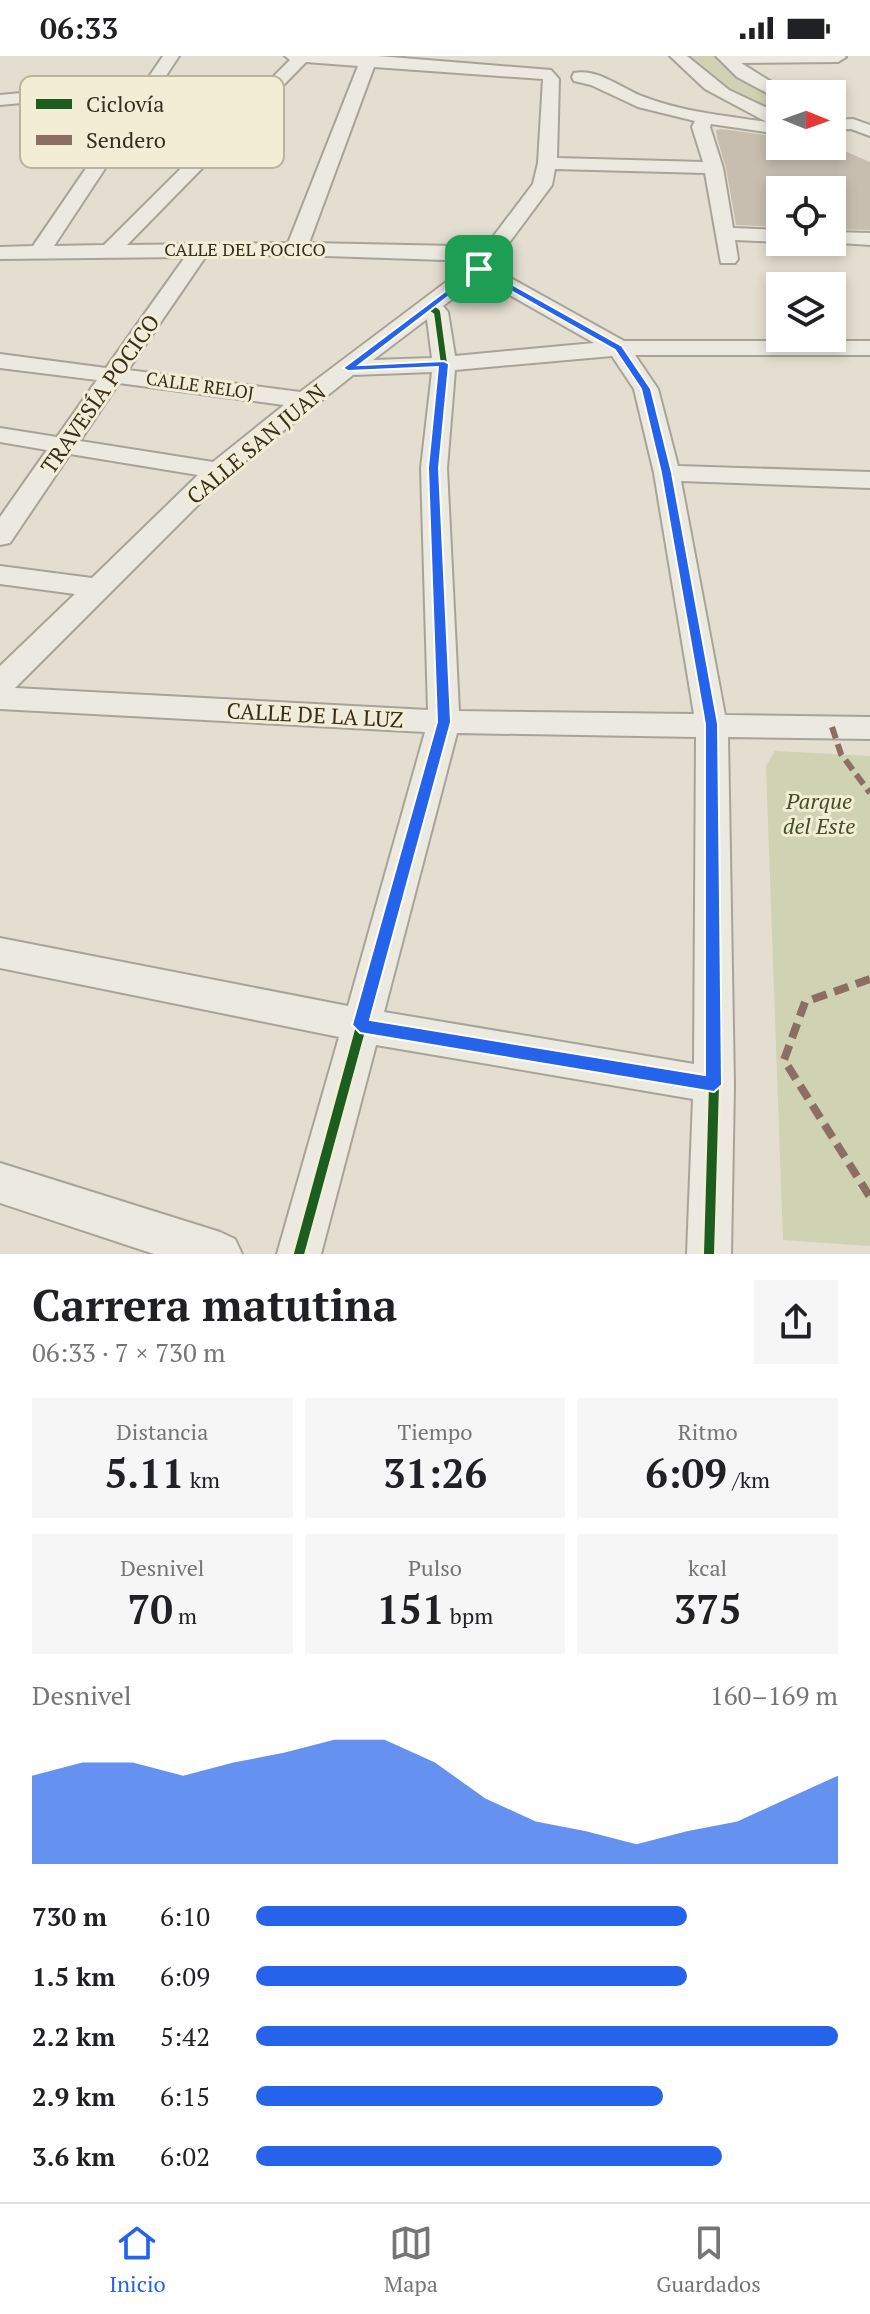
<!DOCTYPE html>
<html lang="es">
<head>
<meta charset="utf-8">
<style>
  body { margin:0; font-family:"PT Serif",serif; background:#f6f6f6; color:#202124; height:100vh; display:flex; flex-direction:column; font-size:30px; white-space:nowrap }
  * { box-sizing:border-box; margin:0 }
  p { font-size:26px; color:#757577 }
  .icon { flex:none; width:44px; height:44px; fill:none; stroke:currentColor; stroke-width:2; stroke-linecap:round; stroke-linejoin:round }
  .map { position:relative; height:1198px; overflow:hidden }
  .sheet { display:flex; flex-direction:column; background:#fff; flex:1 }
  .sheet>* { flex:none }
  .needle { width:52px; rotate:91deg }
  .tools { position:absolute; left:766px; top:24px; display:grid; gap:16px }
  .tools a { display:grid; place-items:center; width:80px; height:80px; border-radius:0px; background:#fff; box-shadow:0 4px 12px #0003; font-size:40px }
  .pin { position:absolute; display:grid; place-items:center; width:68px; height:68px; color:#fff; margin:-34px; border-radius:16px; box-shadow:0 4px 12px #0006 }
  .round { display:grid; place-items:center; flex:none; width:84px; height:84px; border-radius:0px; background:#f6f6f6 }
  .head { display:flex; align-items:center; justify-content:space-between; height:136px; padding:0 32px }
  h1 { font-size:44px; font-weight:700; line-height:60px }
  .stats { display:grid; grid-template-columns:repeat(3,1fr); gap:12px; height:136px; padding:8px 32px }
  .stats div { display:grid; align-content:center; border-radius:0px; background:#f6f6f6; text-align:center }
  .stats b { font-size:40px; font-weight:700 }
  .stats small { font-size:22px; font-weight:400 }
  .stats p { font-size:22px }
  .chart { height:224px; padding:16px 32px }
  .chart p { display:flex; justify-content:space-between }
  .chart svg { width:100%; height:144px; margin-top:8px; fill:#2563eb; opacity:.7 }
  ul { padding:0 32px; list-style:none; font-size:26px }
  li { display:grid; grid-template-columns:128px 96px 1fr; align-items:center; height:60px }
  li i { height:20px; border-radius:10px; background:#2563eb }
  .status { display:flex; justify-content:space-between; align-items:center; height:56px; padding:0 40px; background:#fff; direction:ltr }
  .status svg { height:22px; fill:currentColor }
  .tab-bar { display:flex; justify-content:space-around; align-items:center; height:112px; border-top:2px solid #e0e0e0; background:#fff; font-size:22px; color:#757577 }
  .tab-bar a { display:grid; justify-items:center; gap:4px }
  .tab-bar .active { color:#2563eb }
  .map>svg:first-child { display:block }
  .green { fill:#cfd2b3 }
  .building { fill:#c7beb0 }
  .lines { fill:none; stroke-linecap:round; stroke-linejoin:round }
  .minor-casing { stroke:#a8a398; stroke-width:4 }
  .minor { fill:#ece9e0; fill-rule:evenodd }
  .quiet-far1 { stroke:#8d6e63; stroke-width:6; stroke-dasharray:12 6; stroke-linecap:butt }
  .quiet { stroke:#8d6e63; stroke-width:8; stroke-dasharray:15 8; stroke-linecap:butt }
  .cycleway-far2-casing { stroke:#f3edd6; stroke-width:10 }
  .cycleway-far1-casing { stroke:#f3edd6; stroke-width:13 }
  .cycleway-casing { stroke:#f3edd6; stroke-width:15 }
  .cycleway-far2 { stroke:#1b5e20; stroke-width:6 }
  .cycleway-far1 { stroke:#1b5e20; stroke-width:8 }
  .cycleway { stroke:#1b5e20; stroke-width:10 }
  .route { fill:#2563eb; stroke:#fff; stroke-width:2; fill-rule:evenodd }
  .labels { text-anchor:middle; stroke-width:6; stroke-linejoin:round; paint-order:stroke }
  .far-street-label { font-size:18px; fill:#372d20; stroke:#f3edd6 }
  .street-label { font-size:22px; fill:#372d20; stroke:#f3edd6 }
  .park-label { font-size:22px; font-style:italic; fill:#435129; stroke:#f3edd6 }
  .key { fill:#f3edd6; stroke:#bbb39f; stroke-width:2 }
  .key-label { font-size:22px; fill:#372d20 }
</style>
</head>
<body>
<div class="status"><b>06:33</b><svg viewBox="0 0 49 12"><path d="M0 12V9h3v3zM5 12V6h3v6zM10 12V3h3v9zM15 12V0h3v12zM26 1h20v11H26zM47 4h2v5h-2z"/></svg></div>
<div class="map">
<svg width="870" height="1198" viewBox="0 0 870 1198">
  <rect width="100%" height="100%" fill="#e3decf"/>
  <path class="green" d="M688 0H715L742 23 780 43V59L720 28Z
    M775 695 870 700V1190L783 1184 766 710Z"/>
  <path class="building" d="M722 73 780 81V90H833L870 106V174L832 173V134H780V171L736 169 726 112 717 82 716 74Z"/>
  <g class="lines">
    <g class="minor-casing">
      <path id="minor" d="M163 0H179L54 190 104 189 290 4 285 0H378L551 14 559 23 557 102 703 106 692 71 695 65 638 51 591 29 574 25 572 21 574 17C598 12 622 33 644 41 683 56 726 60 767 66L705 33 670 0H687L729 34 780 58V78L711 68 710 71 723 112 733 172 780 174 781 186 735 184 738 203 735 207H721L705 117 555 113 552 129 491 211 624 285H870V299H635L658 333 678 410 870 416V432L681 425 725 659 870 661V683L728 681 734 1029 731 1198H687L693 1043 376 989 321 1198H277L339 981 0 912V882L348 950 425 676 0 653V610L75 538 0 528V510L92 522 198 419 70 398 10 487 0 489V461L47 394 0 386V372L57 381 97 324 0 312V298L106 312 185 201 0 203V191L33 190 138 36 0 49V39L146 25ZM306 6 358 10 288 187 127 189ZM374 11 543 23 538 107 533 128 483 194 456 190 309 187ZM296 199 474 205 300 336 128 314 206 200ZM480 222 594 287 455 300 448 256 443 250ZM427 263 432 302 373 304ZM612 300 634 333 654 417 694 658 459 655 447 412 455 314ZM432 316 421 412 428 654 15 632 227 420 353 319ZM119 327 284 349 213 406 80 385ZM457 677 696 681 694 1008 384 956Z
        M716 0H845L846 1 838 6 741 7 786 35 788 38H780V44L737 21Z
        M853 63 870 69V80L851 73 832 74V64Z
        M832 176 870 177V189L825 186H832Z
        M0 1107 220 1176 235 1183 242 1198H154L0 1147Z"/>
    </g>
    <use href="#minor" class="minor"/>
    <path class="quiet-far1" d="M832 671 841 698 870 737"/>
    <path class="quiet" d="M870 923 805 946 784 1004 870 1141"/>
    <g class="cycleway-far2-casing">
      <path id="cycleway-far2" d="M479 213 619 292 646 333 674 455
        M430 251 437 256 444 308 434 412 436 455"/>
    </g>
    <g class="cycleway-far1-casing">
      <path id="cycleway-far1" d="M673 453 711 668 713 782
        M413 782 444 666 436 453"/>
    </g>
    <g class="cycleway-casing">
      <path id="cycleway" d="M299 1198 413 780
        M709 1198 714 1029 713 780"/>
    </g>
    <use href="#cycleway-far2" class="cycleway-far2"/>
    <use href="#cycleway-far1" class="cycleway-far1"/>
    <use href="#cycleway" class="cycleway"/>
  </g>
  <path class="route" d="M479 210 622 290 651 333 672 417 718 668 722 1029 714 1036 360 977 352 969 437 666 428 412 438 311 348 315 343 312ZM479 217 615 294 641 333 661 417 705 668V1019L370 964 451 666 439 412 449 308 444 305 359 309Z"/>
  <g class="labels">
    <g class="far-street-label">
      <text x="245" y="200">CALLE DEL POCICO</text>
      <text transform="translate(200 330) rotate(8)" y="6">CALLE RELOJ</text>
    </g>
    <g class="street-label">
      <text transform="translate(100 338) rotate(-55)" y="8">TRAVESÍA POCICO</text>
      <text transform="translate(256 388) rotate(-40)" y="8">CALLE SAN JUAN</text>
      <text transform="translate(315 659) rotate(3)" y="8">CALLE DE LA LUZ</text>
    </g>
    <g class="park-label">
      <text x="819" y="753">Parque<tspan x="819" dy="25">del Este</tspan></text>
    </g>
  </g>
  <rect x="20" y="20" width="264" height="92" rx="12" class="key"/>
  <rect x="36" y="43" width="36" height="10" fill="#1b5e20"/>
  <rect x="36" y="79" width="36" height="10" fill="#8d6e63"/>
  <g class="key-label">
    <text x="86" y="56">Ciclovía</text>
    <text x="86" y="92">Sendero</text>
  </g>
</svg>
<div class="tools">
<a><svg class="needle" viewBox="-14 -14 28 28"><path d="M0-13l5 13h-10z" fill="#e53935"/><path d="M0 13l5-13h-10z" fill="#757577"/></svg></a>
<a><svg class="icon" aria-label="locate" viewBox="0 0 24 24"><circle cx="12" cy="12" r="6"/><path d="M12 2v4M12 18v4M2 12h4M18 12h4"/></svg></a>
<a><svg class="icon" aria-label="layers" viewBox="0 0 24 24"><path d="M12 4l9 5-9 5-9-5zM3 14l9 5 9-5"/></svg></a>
</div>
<div class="pin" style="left:479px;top:213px;background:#1e9e55"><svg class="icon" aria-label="arrive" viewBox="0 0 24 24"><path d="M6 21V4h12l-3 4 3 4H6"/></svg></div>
</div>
<section class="sheet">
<div class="head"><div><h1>Carrera matutina</h1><p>06:33 · 7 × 730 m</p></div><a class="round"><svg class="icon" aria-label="share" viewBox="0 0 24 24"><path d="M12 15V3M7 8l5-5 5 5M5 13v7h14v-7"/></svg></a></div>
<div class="stats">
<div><p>Distancia</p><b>5.11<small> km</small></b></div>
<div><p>Tiempo</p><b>31:26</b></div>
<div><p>Ritmo</p><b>6:09<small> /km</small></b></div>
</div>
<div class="stats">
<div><p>Desnivel</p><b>70<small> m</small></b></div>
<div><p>Pulso</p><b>151<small> bpm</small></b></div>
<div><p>kcal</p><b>375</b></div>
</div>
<div class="chart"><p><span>Desnivel</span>160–169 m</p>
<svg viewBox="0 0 160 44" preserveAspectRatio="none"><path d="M0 44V17L10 13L20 13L30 17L40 13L50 10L60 6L70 6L80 13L90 24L100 31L110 34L120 38L130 34L140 31L150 24L160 17V44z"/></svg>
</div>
<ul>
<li><b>730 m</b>6:10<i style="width:74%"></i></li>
<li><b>1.5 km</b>6:09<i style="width:74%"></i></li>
<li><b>2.2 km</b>5:42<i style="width:100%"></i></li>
<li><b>2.9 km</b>6:15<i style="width:70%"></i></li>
<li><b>3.6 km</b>6:02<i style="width:80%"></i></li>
</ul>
</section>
<nav class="tab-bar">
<a class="active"><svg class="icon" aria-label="home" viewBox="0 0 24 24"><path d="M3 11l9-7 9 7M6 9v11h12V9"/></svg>Inicio</a>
<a><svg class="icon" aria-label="map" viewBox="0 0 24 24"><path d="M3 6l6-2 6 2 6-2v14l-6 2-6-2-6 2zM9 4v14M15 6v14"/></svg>Mapa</a>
<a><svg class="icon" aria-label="saved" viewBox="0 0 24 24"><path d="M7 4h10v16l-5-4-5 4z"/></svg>Guardados</a>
</nav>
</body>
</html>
